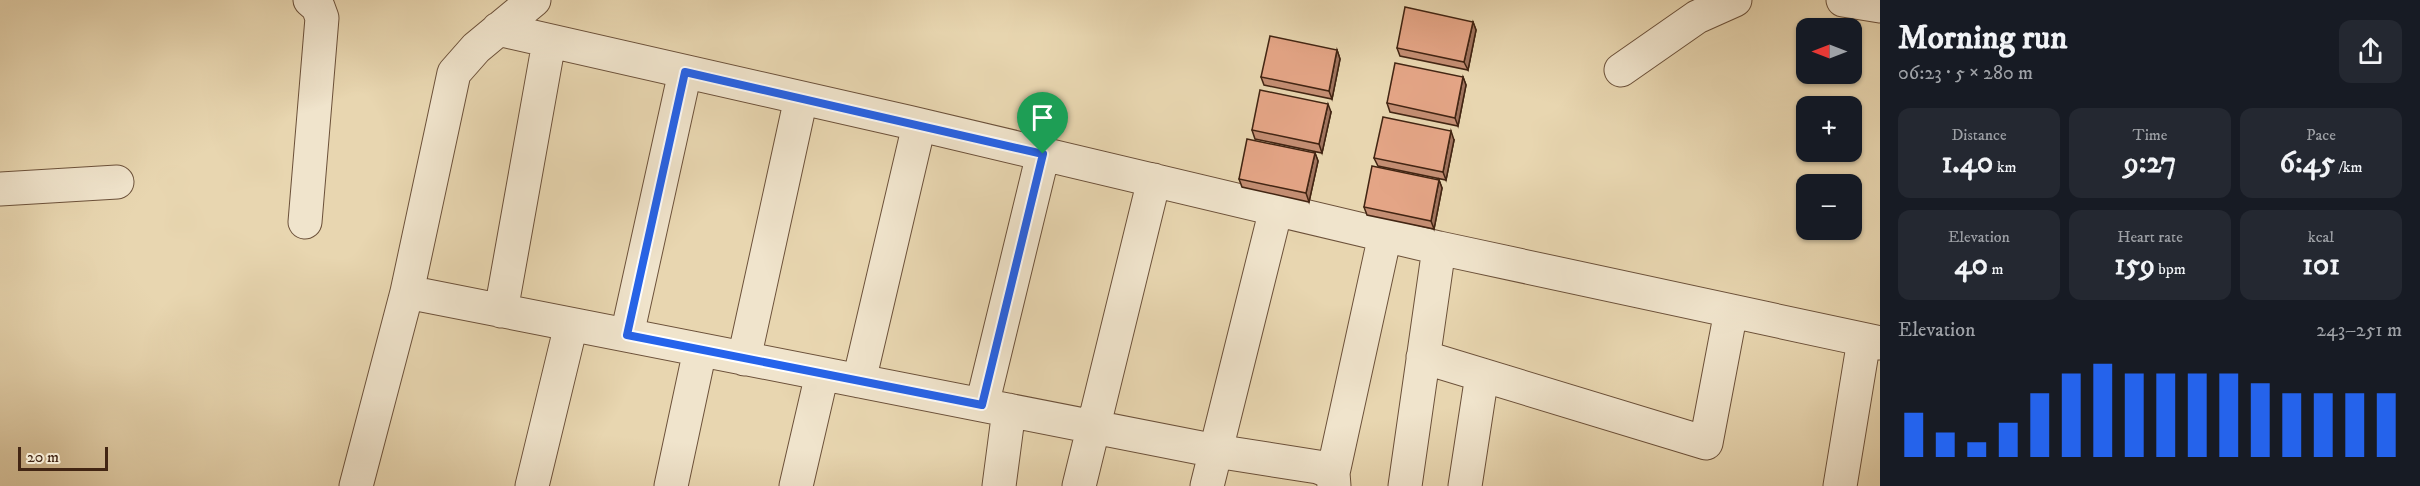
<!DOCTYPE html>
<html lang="en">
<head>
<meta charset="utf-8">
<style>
  body { margin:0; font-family:"IM FELL DW Pica",serif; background:#242831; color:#f1f3f6; height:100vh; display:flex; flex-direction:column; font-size:22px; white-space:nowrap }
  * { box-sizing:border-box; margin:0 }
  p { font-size:20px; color:#9ea1a6 }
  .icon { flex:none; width:33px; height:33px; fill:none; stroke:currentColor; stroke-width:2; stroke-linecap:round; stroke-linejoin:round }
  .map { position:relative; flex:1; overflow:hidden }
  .details { display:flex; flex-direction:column; background:#171b24; width:540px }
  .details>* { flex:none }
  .needle { width:39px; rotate:270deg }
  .tools { position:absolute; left:1796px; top:18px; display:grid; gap:12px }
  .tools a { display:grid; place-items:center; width:66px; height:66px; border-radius:12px; background:#171b24; box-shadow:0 2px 4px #0004; font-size:30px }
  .scale { position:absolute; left:18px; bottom:15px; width:90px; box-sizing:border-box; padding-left:6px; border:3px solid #422513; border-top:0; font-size:16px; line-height:21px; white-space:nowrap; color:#422513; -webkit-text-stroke:4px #f0e4cc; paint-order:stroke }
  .pin { position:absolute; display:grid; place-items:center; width:51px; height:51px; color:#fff; margin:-62px -26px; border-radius:50% 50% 50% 0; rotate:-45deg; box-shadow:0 0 6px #0007 }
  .pin .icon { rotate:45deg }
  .round { display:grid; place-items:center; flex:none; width:63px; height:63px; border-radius:12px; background:#242831 }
  .head { display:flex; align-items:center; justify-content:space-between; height:102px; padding:0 18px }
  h1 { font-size:33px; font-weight:700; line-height:45px }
  .figures { display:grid; grid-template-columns:repeat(3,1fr); gap:9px; height:102px; padding:6px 18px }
  .figures div { display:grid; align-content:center; border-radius:12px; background:#242831; text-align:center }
  .figures b { font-size:30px; font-weight:700 }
  .figures small { font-size:16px; font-weight:400 }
  .figures p { font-size:16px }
  .chart { height:168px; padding:12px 18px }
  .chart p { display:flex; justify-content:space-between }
  .chart svg { width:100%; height:108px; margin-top:6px; stroke:#2563eb; stroke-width:6 }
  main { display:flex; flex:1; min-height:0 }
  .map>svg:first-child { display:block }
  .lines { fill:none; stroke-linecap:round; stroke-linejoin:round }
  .minor-casing { stroke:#6c513a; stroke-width:35 }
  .minor { stroke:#f0e4cc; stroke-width:33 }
  .wall { fill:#c48e73; stroke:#422513; stroke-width:1.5 }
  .shaded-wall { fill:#a0745e; stroke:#422513; stroke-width:1.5 }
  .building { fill:#e4a586; stroke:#422513; stroke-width:1.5 }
  .route-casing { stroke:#fff; stroke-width:12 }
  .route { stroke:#2563eb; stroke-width:8 }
</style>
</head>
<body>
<main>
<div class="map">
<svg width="1880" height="486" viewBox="0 0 1880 486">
  <rect width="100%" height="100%" fill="#e8d6b0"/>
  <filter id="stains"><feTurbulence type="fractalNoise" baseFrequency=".00333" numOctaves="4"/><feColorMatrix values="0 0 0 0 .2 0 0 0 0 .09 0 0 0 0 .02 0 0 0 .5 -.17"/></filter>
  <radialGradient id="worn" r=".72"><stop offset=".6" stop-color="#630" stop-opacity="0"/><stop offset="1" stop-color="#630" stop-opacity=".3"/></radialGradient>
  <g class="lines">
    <g class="minor-casing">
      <path id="minor" d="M1843 0 1880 6
        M498 29 908 122 1439 248
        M1621 70 1697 17 1735 0
        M0 189 117 182
        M305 222 322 18 318 7 310 0
        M407 292 1216 451 1318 467 1333 473 1334 486
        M501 311 549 42
        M627 335 685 72
        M1423 357 1706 443 1731 311
        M744 359 801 98
        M859 381 919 125
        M982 405 1043 154
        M1333 473 1385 235
        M356 486 407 292 454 73 476 48 534 0
        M532 486 571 325
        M671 486 700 350
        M796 486 822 374
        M999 486 1009 410
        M1079 486 1154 180
        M1207 486 1276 209
        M1405 486 1439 248 1880 343
        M1465 486 1482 375
        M1840 486 1864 340"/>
    </g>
    <use href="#minor" class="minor"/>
  </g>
  <path class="wall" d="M1473 22 1476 30 1468 70 1400 56 1397 48Z
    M1337 50 1340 59 1332 99 1264 85 1261 77Z
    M1463 77 1466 85 1458 126 1390 112 1387 103Z
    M1331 112 1322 153 1255 139 1252 130Z
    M1454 140 1446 180 1378 166 1374 158Z
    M1315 153 1318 161 1309 202 1242 187 1239 179Z
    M1439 180 1442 188 1434 229 1367 215 1364 207Z"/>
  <path class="shaded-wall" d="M1473 22 1476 30 1468 70 1464 62Z
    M1337 50 1340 59 1332 99 1329 91Z
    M1463 77 1466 85 1458 126 1455 118Z
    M1328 104 1331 112 1322 153 1319 144Z
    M1451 131 1454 140 1446 180 1443 172Z
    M1315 153 1318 161 1309 202 1306 193Z
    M1439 180 1442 188 1434 229 1431 221Z"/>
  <path class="building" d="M1405 7 1473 22 1464 62 1397 48Z
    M1270 36 1337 50 1329 91 1261 77Z
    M1395 63 1463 77 1455 118 1387 103Z
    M1260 90 1328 104 1319 144 1252 130Z
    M1383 117 1451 131 1443 172 1374 158Z
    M1247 139 1315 153 1306 193 1239 179Z
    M1372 166 1439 180 1431 221 1364 207Z"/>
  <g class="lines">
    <g class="route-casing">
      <path id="route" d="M685 72 1043 154 982 405 627 335Z"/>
    </g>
    <use href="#route" class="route"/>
  </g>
  <rect width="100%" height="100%" filter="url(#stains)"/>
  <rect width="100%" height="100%" fill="url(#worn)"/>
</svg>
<div class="tools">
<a><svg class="needle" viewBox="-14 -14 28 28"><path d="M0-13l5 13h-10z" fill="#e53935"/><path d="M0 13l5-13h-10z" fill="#9ea1a6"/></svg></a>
<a>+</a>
<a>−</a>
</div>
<div class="scale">20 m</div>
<div class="pin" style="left:1043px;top:154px;background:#1e9e55"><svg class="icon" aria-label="arrive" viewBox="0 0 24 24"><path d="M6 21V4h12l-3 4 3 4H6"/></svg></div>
</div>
<section class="details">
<div class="head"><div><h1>Morning run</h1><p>06:23 · 5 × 280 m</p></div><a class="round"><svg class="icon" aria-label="share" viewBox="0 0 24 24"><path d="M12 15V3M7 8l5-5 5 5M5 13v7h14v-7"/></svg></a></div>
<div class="figures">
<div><p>Distance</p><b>1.40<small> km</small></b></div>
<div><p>Time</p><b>9:27</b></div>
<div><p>Pace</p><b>6:45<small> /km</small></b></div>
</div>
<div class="figures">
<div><p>Elevation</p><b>40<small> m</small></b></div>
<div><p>Heart rate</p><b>159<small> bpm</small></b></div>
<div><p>kcal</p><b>101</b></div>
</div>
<div class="chart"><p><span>Elevation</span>243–251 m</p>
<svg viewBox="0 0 160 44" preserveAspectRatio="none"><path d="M5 44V26M15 44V34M25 44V38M35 44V30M45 44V18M55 44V10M65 44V6M75 44V10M85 44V10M95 44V10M105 44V10M115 44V14M125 44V18M135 44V18M145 44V18M155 44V18"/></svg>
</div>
</section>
</main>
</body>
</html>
